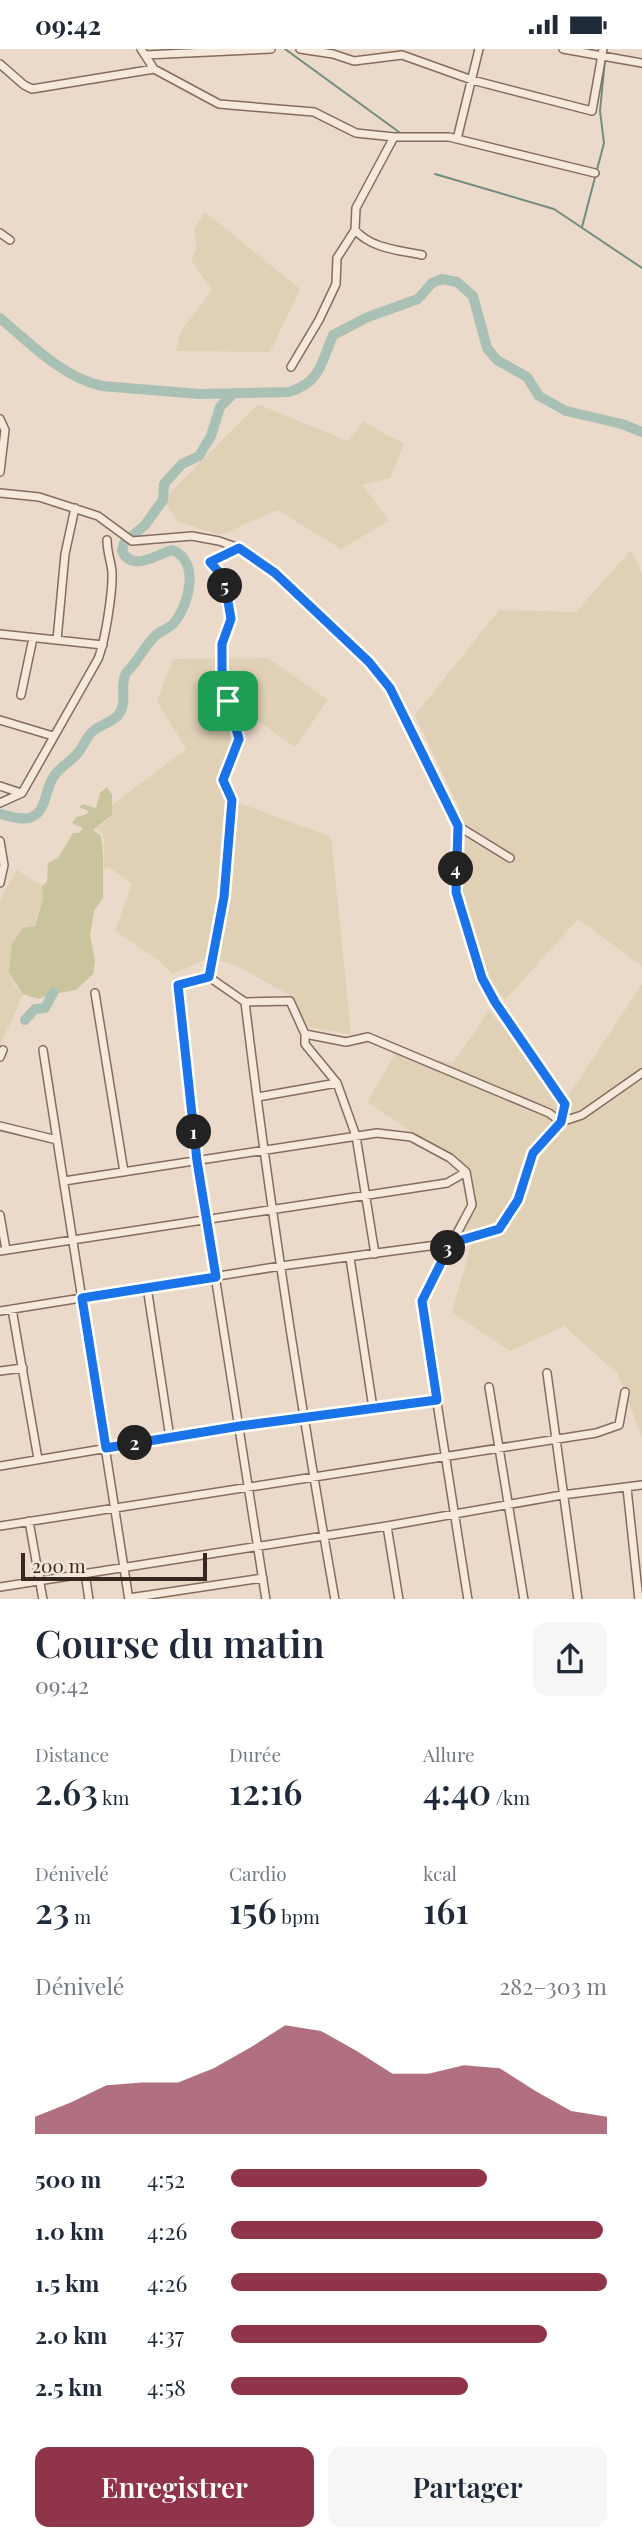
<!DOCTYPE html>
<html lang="fr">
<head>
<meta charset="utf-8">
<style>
  body { margin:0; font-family:"Playfair Display",serif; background:#f6f6f7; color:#1f2937; height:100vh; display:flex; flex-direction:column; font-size:26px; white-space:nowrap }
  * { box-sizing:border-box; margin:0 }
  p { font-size:23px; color:#747a83 }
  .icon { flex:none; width:38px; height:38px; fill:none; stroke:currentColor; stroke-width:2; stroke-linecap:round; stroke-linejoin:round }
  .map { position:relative; height:1550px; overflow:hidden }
  .side { display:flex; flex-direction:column; background:#fff; flex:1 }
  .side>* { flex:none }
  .scale { position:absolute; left:21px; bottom:18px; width:186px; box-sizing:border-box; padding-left:7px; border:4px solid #382721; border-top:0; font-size:19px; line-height:24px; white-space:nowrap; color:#382721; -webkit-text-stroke:5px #f3e5d8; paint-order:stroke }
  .pin { position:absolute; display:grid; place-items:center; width:60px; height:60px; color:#fff; margin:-30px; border-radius:14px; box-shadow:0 4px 10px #0006 }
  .km { position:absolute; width:35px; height:35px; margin:-18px; border-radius:50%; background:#222; color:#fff; font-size:19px; line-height:35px; text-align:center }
  .round { display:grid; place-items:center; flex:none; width:74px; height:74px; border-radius:14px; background:#f6f6f7 }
  .summary { display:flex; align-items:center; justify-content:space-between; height:119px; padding:0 35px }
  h1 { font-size:38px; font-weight:600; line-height:52px }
  .metrics { display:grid; grid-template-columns:repeat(3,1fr); gap:10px; height:119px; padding:7px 35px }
  .metrics div { display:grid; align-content:center }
  .metrics b { font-size:35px; font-weight:600 }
  .metrics small { font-size:19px; font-weight:400 }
  .metrics p { font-size:19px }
  .chart { height:196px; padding:14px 35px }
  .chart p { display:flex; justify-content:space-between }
  .chart svg { width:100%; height:126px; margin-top:7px; fill:#903449; opacity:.7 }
  .button { display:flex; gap:14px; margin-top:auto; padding:14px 35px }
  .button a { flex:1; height:80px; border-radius:14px; background:#903449; color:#fff; font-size:28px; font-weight:600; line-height:80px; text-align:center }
  .button a+a { background:#f6f6f7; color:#1f2937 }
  ul { padding:0 35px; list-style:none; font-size:23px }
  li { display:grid; grid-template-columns:112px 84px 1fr; align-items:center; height:52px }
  li i { height:18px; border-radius:9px; background:#903449 }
  .status { display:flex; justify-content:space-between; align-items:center; height:49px; padding:0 35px; background:#fff; direction:ltr }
  .status svg { height:19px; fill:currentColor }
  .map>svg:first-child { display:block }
  .farmland { fill:#e0d0b6 }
  .green { fill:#c9c49d }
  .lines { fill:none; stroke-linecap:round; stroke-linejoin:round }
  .stream { stroke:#708e80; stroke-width:2 }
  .river { stroke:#a9c0b4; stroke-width:10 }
  .minor-casing { stroke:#866b5f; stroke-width:10 }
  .minor { stroke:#f6e8db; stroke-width:7 }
  .route-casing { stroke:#fff; stroke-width:14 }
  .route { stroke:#1a73e8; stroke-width:9 }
</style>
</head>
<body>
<div class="status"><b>09:42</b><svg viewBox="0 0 49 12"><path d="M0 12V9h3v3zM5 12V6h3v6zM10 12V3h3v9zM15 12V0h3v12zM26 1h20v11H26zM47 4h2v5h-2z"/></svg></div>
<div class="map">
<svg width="642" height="1551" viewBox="0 0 642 1551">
  <rect width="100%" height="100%" fill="#ebd9c9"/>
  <path class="farmland" d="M205 163 300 240 270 303 176 302 180 284 212 241 191 211 197 199 194 180Z
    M258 355 347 392 364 373 404 395 390 429 362 436 389 472 341 500 278 461 220 486 179 473 163 451Z
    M631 501 642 524V917L578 870 505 951 483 923 460 835V761L415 666 499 561 576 563Z
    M268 609 328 651 295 698 247 664 219 720 239 754 331 788 351 985 308 978 291 947 239 918 210 908 172 925 158 911 115 882 132 835 109 818 104 821V790L102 783 94 778 102 776 112 766V756L186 700 157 652 173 610Z
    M17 821 42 837 43 850 34 877 9 924 15 937 23 945 0 997V851Z
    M642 935V1388L618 1325 564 1277 510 1302 452 1263 472 1192 450 1182 472 1151 459 1114 367 1053 397 1002 453 1014 489 962 567 1049Z"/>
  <path class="green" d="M107 738 112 746V766L93 781 101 787 103 805V849L94 862 90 886 95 912 93 925 76 941 53 945 38 950 23 945 9 924 12 895 23 879 35 877 43 850 42 837 47 833 48 814 58 809 73 784H79L83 779 72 774 76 768 85 766 89 762 79 758 83 755 96 759 100 744Z"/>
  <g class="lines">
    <path class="stream" d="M285 0 399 83
      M435 125 554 160 642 219
      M582 178 604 94 600 62 605 11"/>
    <path class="river" d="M0 269C31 295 62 328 102 337L199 345 289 343C321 333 321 314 333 286L368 268 418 250 432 234 442 230 457 233 473 247 487 299 497 311 527 328 539 347 566 362 622 375 642 383
      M0 765C9 767 23 772 32 768 47 761 45 739 54 727 60 718 70 713 77 705 83 698 86 689 92 683 100 675 113 674 119 665 128 653 119 637 126 624 129 620 133 617 136 612 143 603 147 595 155 587 160 582 168 580 173 575 189 557 201 512 172 501 157 506 132 523 122 502L124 494 145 476 163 451 164 435 182 415 199 407 211 387 220 358 234 344
      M25 971 35 960 45 959 53 944"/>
    <g class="minor-casing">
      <path id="minor" d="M141 0 154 20 219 55 314 63 356 84 394 88H449L595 124
        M300 0 333 5 354 12 402 6 472 31 592 62 603 0
        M563 0 642 14
        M145 6 271 0
        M0 15 24 36 32 40 154 20
        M394 88 356 159 355 181C372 200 399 201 422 206
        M457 90 479 0
        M0 184 10 191
        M291 318 319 271 336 235 337 209 355 181
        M0 370 5 381 0 423
        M0 444 39 448 98 467 132 492 192 487 219 492 239 499
        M0 585 103 596
        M57 591 65 505 75 459
        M21 646 33 589
        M0 671 53 687
        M0 737 21 744
        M0 754 22 744 98 610C105 593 113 542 112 523 111 512 107 503 107 491
        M458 777 510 809
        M0 792 4 816 0 834
        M209 928 178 936 197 1112 266 1551
        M95 944 124 1123
        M245 953 290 952 305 985 346 993 368 988 549 1064 561 1073 582 1066 642 1024
        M305 985V995L337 1034 356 1087 375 1205
        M43 1001 129 1551
        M0 1008 3 1001
        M258 1048 337 1034
        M0 1077 57 1091
        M64 1132 377 1084 411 1088 450 1109 466 1123 472 1156 421 1252 468 1551
        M0 1166 6 1201
        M0 1202 447 1134 466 1123
        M350 1209 373 1359
        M147 1238 170 1389
        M12 1260 38 1410
        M0 1262 281 1217 451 1194 499 1180 518 1151 533 1104 561 1073 565 1055 495 953 482 929 456 843 458 777 390 639 369 613 275 524 239 499 210 513 224 529 231 570 222 595V620L228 652 239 690 223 731 232 752 224 848 209 928 245 953C269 1153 300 1352 335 1551
        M0 1322 23 1319
        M547 1324 578 1551
        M489 1338 524 1551
        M0 1417 240 1377 437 1351
        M627 1439 639 1551
        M29 1472 43 1551
        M0 1477 596 1384 619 1376 625 1343
        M387 1477 399 1551
        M85 1524 89 1551
        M0 1538 387 1477 562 1446 642 1436
        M129 1549 263 1529"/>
    </g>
    <use href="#minor" class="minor"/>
  </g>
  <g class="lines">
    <g class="route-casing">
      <path id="route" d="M239 499 275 524 369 613 390 639 458 777 456 843 482 929 495 953 565 1055 561 1073 533 1104 518 1151 499 1180 451 1194 422 1252 437 1351 240 1377 106 1399 82 1249 216 1228 197 1112 178 936 209 928 224 848 232 751 223 731 239 690 228 652 222 620V595L231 570 224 529 210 513Z"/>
    </g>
    <use href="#route" class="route"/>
  </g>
</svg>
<div class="scale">200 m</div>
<div class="pin" style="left:228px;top:652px;background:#1e9e55"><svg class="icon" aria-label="arrive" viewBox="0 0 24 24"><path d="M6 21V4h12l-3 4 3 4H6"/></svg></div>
<b class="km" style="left:194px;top:1083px">1</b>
<b class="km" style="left:135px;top:1394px">2</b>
<b class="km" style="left:448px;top:1199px">3</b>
<b class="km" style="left:456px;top:820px">4</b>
<b class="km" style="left:225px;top:537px">5</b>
</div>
<section class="side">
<div class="summary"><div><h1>Course du matin</h1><p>09:42</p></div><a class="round"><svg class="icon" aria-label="share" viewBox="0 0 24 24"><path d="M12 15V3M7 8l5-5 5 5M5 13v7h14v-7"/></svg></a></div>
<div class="metrics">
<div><p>Distance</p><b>2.63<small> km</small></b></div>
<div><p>Durée</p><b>12:16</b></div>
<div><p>Allure</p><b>4:40<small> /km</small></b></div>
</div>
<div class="metrics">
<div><p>Dénivelé</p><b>23<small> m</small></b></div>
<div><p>Cardio</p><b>156<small> bpm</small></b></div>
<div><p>kcal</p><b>161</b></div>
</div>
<div class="chart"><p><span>Dénivelé</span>282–303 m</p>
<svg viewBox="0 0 160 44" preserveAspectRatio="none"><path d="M0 44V38L10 33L20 27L30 26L40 26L50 21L60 14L70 6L80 8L90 15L100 23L110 23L120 20L130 21L140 29L150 36L160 38V44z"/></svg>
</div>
<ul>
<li><b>500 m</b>4:52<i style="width:68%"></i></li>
<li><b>1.0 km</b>4:26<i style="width:99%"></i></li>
<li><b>1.5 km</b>4:26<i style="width:100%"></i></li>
<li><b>2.0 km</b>4:37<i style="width:84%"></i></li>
<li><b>2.5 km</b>4:58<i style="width:63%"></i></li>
</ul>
<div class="button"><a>Enregistrer</a><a>Partager</a></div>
</section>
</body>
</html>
